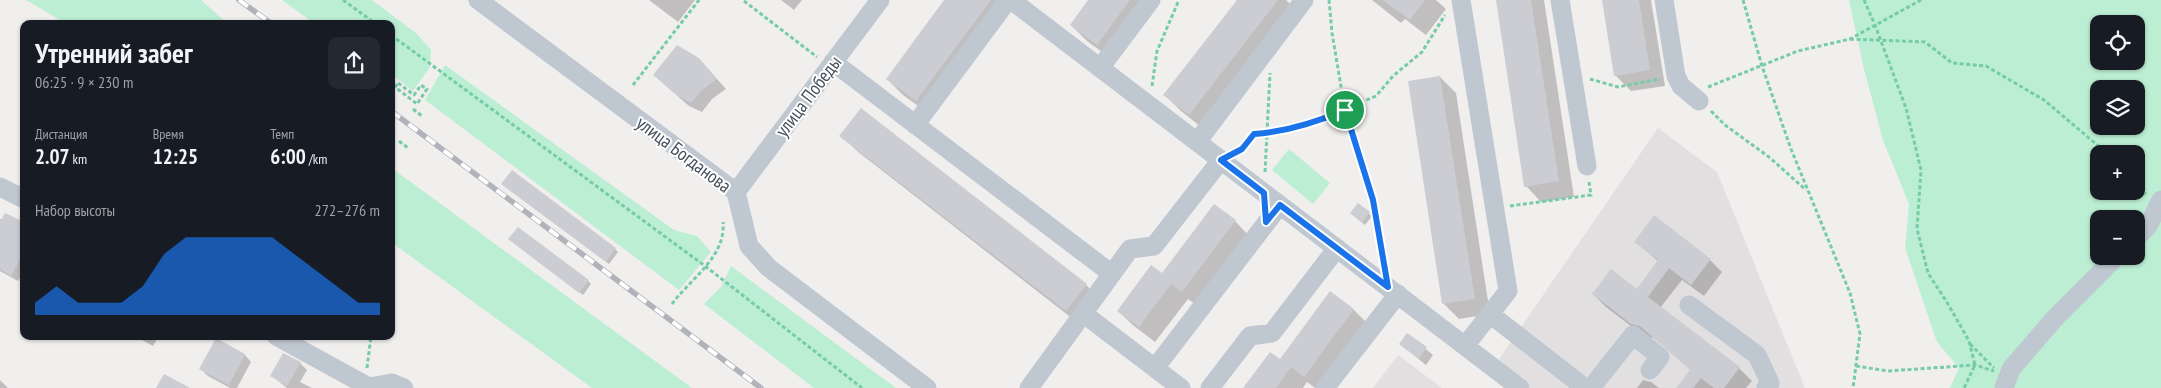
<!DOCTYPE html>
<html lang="ru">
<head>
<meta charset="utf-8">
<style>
  body { margin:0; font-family:"PT Sans Narrow",sans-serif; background:#242831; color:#f1f3f6; height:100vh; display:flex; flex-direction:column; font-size:19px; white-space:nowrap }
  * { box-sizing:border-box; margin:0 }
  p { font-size:16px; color:#9ea1a6 }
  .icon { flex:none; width:28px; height:28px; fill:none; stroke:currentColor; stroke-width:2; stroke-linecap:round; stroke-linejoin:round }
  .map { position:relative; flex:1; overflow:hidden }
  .panel { position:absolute; left:20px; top:20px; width:375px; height:320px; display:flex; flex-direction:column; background:#171b24; border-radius:10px; box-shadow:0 1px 4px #0004 }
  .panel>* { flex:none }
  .fabs { position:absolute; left:2090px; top:15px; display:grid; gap:10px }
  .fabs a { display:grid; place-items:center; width:55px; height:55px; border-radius:10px; background:#171b24; box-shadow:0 1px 4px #0004; font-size:25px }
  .pin { position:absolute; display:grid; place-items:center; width:42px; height:42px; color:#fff; margin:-21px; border:2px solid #fff; border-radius:50%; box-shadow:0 1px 5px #0007 }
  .round { display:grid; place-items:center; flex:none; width:52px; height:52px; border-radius:10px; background:#242831 }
  .overview { display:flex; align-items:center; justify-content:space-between; height:85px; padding:0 15px }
  h1 { font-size:28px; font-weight:600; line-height:38px }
  .metrics { display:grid; grid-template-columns:repeat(3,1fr); gap:8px; height:85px; padding:5px 15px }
  .metrics div { display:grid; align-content:center }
  .metrics b { font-size:21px; font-weight:600 }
  .metrics small { font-size:14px; font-weight:400 }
  .metrics p { font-size:14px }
  .chart { height:140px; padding:10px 15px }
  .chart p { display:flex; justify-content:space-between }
  .chart svg { width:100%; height:90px; margin-top:5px; fill:#1a73e8; opacity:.7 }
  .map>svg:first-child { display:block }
  .education { fill:#e2dfe0 }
  .green { fill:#bceed3; fill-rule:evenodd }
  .shadow { fill:#0003 }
  .building { fill:#cbcdd3 }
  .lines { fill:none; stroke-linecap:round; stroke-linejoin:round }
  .path { stroke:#75cca7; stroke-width:3; stroke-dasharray:4 2.5; stroke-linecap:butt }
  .minor { stroke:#bfc7d0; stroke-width:19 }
  .rail-casing { stroke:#b0b3b9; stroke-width:5.5 }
  .rail { stroke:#fff; stroke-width:4; stroke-dasharray:11; stroke-linecap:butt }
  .route-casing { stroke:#fff; stroke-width:10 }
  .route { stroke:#1a73e8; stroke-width:6 }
  .labels { text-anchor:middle; stroke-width:4; stroke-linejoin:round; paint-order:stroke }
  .street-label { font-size:19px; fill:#46505b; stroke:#fff }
</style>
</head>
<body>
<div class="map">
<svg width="2161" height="388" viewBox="0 0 2161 388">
  <rect width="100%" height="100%" fill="#f1eeee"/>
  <path class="education" d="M1658 128 1717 172 1805 388H1530L1497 362Z
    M1398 355 1442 388H1373Z"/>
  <path class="green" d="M26 0H201L228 24H67Z
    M282 0H372L417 34 431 50 430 67 413 91 391 74V24H315Z
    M1849 0H2161V388H1950L1959 368 1937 342 1905 248 1909 204 1883 140 1864 69ZM2099 24H2136V61H2099ZM2099 89H2136V126H2099ZM2099 154H2136V191H2099ZM2099 219H2136V256H2099Z
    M445 65 674 230 697 236 711 252 679 290 425 100Z
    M1289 149 1330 183 1313 204 1272 170Z
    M391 168 393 169 692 388H592L391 242Z
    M731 266 896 388H814L704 304 721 287Z"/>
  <path class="shadow" d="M649 0H695L678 22Z
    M781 0H802L794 10Z
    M946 0H1018L932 116 903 95 887 79Z
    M1090 0H1157L1113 60 1087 41 1071 25Z
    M1238 0H1286L1297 11 1205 130 1181 111 1165 95Z
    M1372 0H1436L1446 9 1426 35 1405 19 1401 23Z
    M1497 0H1544L1574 197 1541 202 1526 186Z
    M1603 0H1651L1665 86 1631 91 1615 75Z
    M709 70 726 89 712 99 702 112 689 106 665 85Z
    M1440 77 1456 93 1490 314 1459 319 1443 303Z
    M841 135 1086 285 1102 300 1082 326 857 151Z
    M506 187 615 249 618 252 609 264Z
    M1358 205 1372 216 1365 225 1355 216Z
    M0 219 24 224V280L20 278 18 281 0 271Z
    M1235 221 1250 237 1198 306 1188 299 1155 342 1134 326 1118 311 1162 275Z
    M513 242 588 281 591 284 583 295Z
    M1636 242 1710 260 1722 272 1704 296 1682 280 1660 308 1739 368 1752 381 1746 388H1677L1691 370 1654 338 1644 336 1606 307 1593 294 1637 291 1659 262Z
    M1331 293 1354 310 1369 325 1323 388H1315L1307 382 1303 388H1245L1280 361Z
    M1407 334 1433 355 1426 365 1400 344Z
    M135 336H159L153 346Z
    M217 340 245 355 251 362 237 388H230L208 376 201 369Z
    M300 363 307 370 300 382 312 388H287L272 376Z
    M0 380 8 388H0Z
    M1643 380 1651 382 1659 388H1637Z"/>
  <path class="building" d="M944 0H991L916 101 886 79Z
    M1088 0H1130L1097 45 1070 25Z
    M1237 0H1278L1189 115 1163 95Z
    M1383 0H1425L1410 20Z
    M1496 0H1531L1559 181 1524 187Z
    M1602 0H1639L1650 70 1614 76Z
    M677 45 699 58 717 79 702 90 691 103 678 96 653 75Z
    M1440 76 1475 299 1442 304 1408 81Z
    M861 108 1087 284 1066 311 839 136Z
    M512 170 616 248 606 262 501 184Z
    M1358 203 1370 212 1362 223 1350 213Z
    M1214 204 1236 220 1182 292 1171 284 1139 327 1117 311 1151 265 1162 273Z
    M5 213 24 222V253L11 276 0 269V222Z
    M1654 215 1711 259 1691 285 1669 268 1648 297 1740 367 1724 388H1714L1701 378 1693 388H1676L1690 370 1640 326 1631 324 1592 294 1611 269 1637 289 1658 260 1634 242Z
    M518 227 589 280 579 293 508 239Z
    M1330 291 1354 309 1304 377 1291 367 1276 388H1243L1270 352 1280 359Z
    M1407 333 1427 347 1419 359 1399 344Z
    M216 338 245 354 229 385 199 369Z
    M283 353 301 362 287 386 270 376Z
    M164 374 190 388H156Z"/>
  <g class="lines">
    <path class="path" d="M343 0 376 24
      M1329 0 1332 33 1345 110 1373 200 1384 263
      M1743 0 1762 66 1791 149 1850 293 1860 334 1853 388
      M1864 0 1875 25 1906 108 1921 170 1917 229 1928 273 1948 304 1969 341 1975 365 1964 388
      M744 1 817 57
      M391 35 705 266 862 388
      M1850 39 1925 42 1952 63 1986 66 2044 100 2108 154
      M1590 79 1618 87 1660 79
      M398 83 414 95 421 85 427 89 417 104 395 87Z
      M633 85 699 0
      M1152 86 1157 51 1179 0
      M1708 87 1798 51 1850 39 1921 0
      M413 109 422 116
      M1711 111 1725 125 1769 157 1806 190
      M399 141 408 148
      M391 143 392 142
      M1237 152 1242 149 1254 134 1267 133 1328 117 1376 96 1393 76 1422 52 1445 15
      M1265 172 1270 73
      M2136 184 2146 194
      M1510 206 1591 195 1589 182
      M672 304C691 278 726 257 723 222
      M1970 344 1994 368
      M1856 366 1888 371 1975 365 1994 371
      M367 368 371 336"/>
    <path class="minor" d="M478 0 736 192 749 246 769 268 927 388
      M1011 0 1520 388
      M1461 0 1508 291 1465 346
      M1560 0 1587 166
      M1664 0 1676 76 1681 86 1699 101
      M833 62 1112 274
      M1100 68 1151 0
      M915 125 1008 0
      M1197 142 1304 0
      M0 187 24 199
      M736 192 880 0
      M2136 238 2148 226 2161 200
      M1689 305 1757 355 1770 383 1766 388
      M1084 314 1181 388
      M1490 314 1585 388
      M276 336 369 387 392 383 404 388
      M1155 368 1280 205
      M1029 388 1130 249 1154 246 1221 160
      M1210 388 1250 336 1272 333 1337 248
      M1325 388 1398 294
      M1591 388 1633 335 1660 357 1650 370
      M2004 388 2011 369 2055 318 2117 256"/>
    <g class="rail-casing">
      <path id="rail" d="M239 0 272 24
        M391 111 761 388"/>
    </g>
    <use href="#rail" class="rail"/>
  </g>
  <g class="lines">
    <g class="route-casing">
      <path id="route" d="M1345 110 1373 200 1388 287 1280 205 1266 222 1264 193 1221 160 1242 149 1254 134C1284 132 1317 122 1345 110Z"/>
    </g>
    <use href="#route" class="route"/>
  </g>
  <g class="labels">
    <g class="street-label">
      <text transform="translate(808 96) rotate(-53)" y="7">улица Победы</text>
      <text transform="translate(684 154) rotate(37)" y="7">улица Богданова</text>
    </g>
  </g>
</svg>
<div class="fabs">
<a><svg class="icon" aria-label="locate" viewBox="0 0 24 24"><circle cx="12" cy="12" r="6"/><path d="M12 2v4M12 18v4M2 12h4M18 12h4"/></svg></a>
<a><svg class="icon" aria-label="layers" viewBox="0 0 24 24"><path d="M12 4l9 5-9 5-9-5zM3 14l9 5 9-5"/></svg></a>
<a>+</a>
<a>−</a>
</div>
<div class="pin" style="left:1345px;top:110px;background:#1e9e55"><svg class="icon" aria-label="arrive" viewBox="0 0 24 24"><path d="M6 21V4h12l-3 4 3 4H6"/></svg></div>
<section class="panel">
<div class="overview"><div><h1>Утренний забег</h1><p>06:25 · 9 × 230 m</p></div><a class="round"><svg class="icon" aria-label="share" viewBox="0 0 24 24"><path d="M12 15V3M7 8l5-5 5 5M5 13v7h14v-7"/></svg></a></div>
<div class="metrics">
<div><p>Дистанция</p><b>2.07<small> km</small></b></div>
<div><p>Время</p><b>12:25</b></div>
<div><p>Темп</p><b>6:00<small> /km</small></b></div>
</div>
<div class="chart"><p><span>Набор высоты</span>272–276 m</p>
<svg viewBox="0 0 160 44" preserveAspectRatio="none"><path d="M0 44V38L10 30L20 38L30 38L40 38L50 30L60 14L70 6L80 6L90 6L100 6L110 6L120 14L130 22L140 30L150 38L160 38V44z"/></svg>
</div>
</section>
</div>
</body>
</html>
